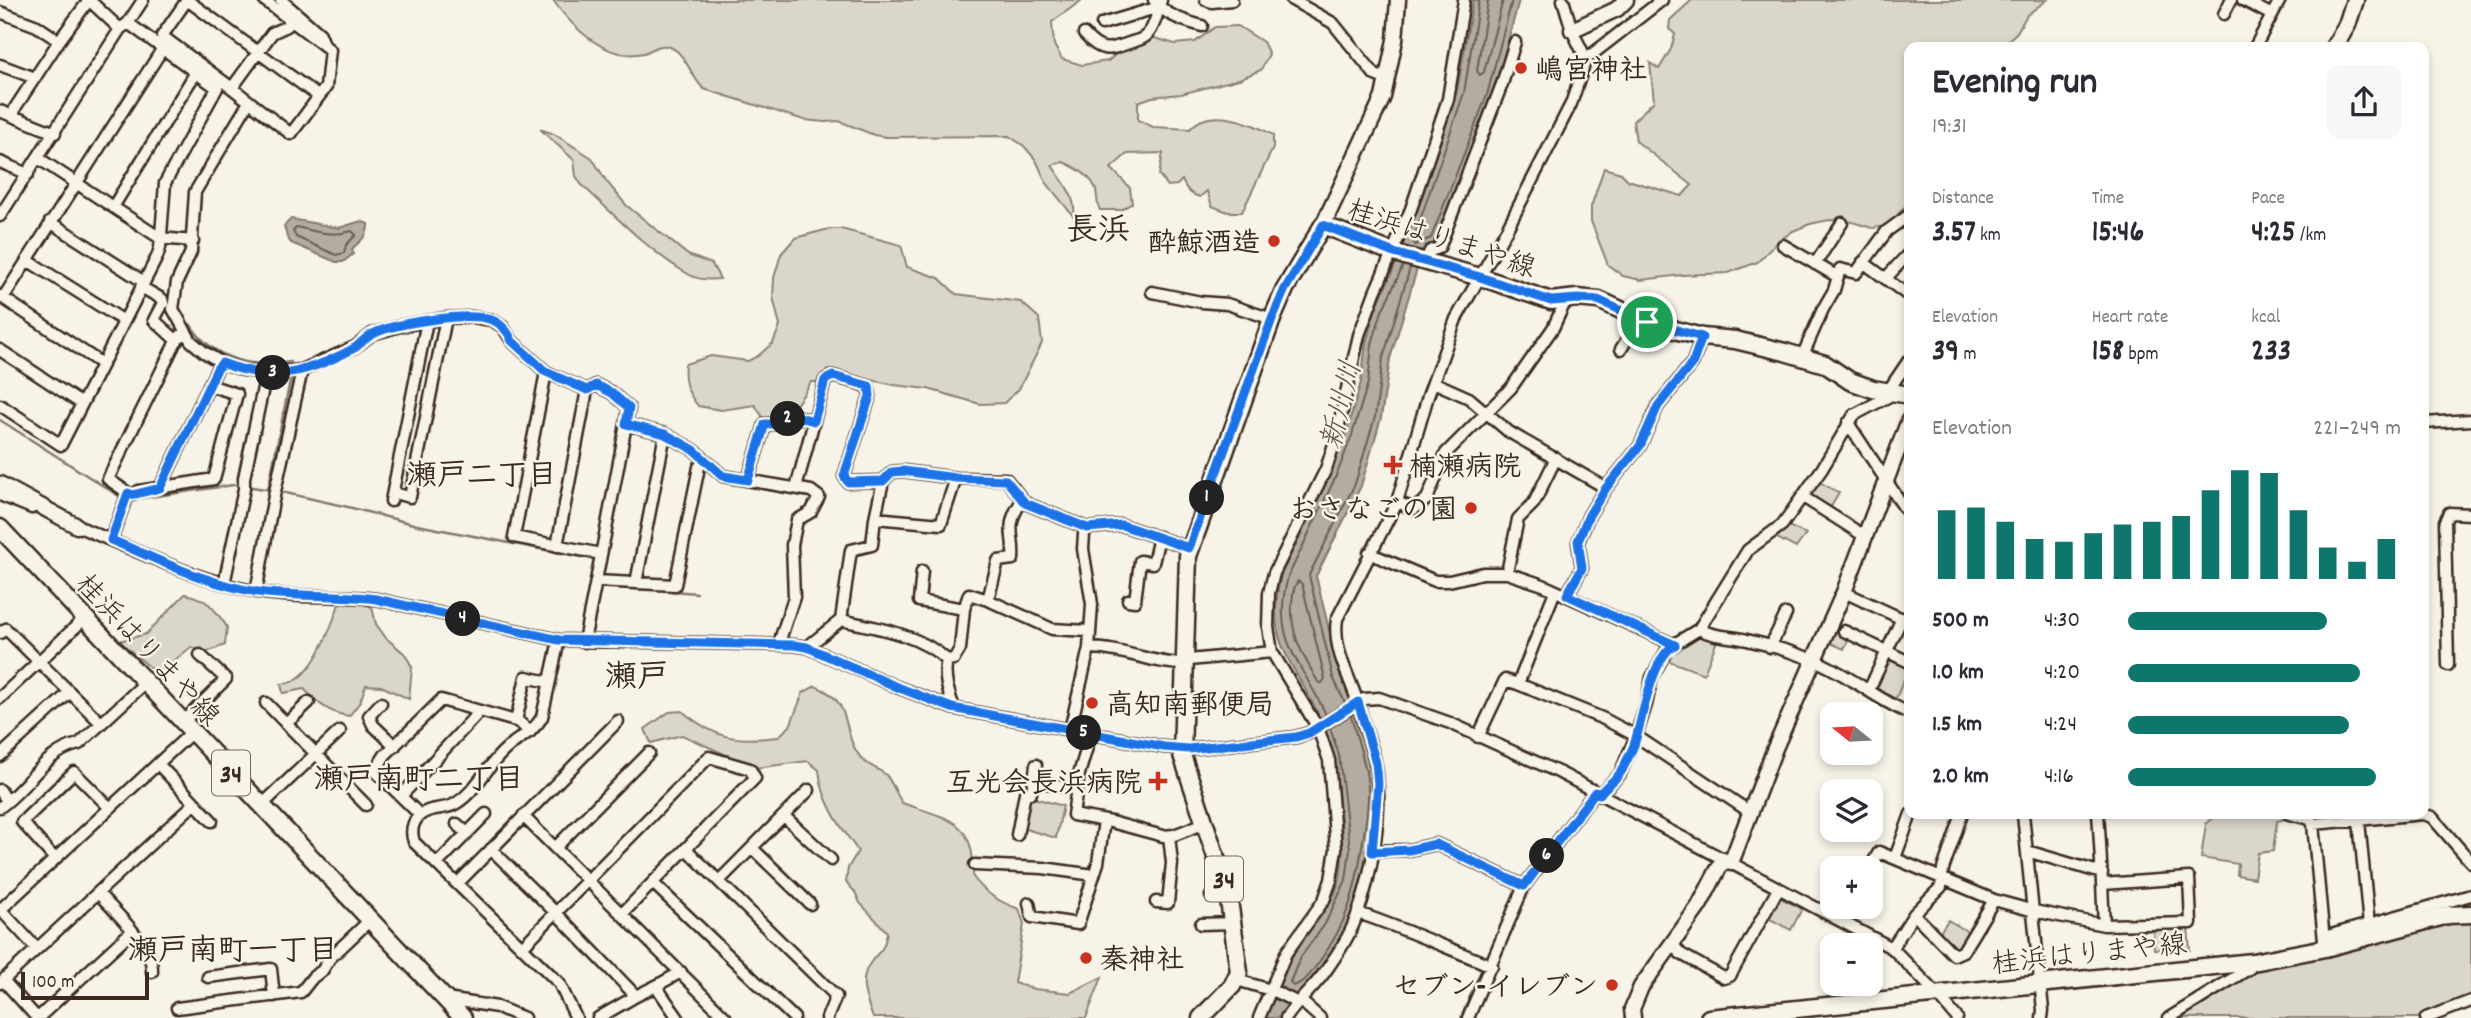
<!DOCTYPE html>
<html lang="en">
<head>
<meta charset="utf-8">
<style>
  body { margin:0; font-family:Dekko,"Klee One",sans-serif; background:#f7f7f7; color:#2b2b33; height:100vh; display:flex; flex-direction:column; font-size:26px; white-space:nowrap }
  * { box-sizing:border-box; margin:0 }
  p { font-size:23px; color:#7c7c81 }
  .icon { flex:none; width:38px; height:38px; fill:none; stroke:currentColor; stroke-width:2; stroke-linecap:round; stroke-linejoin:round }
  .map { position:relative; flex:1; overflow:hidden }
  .drawer { position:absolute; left:1904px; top:42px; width:525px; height:777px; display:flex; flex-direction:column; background:#fff; border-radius:14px; box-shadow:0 4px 10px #0003 }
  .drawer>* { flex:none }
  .needle { width:46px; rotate:288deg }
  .buttons { position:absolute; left:1820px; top:702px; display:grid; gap:14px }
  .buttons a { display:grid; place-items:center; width:63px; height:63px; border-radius:14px; background:#fff; box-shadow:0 4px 10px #0003; font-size:35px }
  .scale { position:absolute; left:21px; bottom:18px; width:128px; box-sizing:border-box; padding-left:7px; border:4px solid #3b2a1e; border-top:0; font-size:19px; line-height:24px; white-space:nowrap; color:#3b2a1e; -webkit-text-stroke:5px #f7f3e8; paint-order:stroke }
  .pin { position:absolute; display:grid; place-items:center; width:60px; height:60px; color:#fff; margin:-30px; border:4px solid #fff; border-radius:50%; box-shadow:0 2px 7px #0007 }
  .km { position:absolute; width:35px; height:35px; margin:-18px; border-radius:50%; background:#222; color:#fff; font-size:19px; line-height:35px; text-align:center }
  .round { display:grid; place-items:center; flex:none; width:74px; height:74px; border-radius:14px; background:#f7f7f7 }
  .headline { display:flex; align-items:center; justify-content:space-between; height:119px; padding:0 28px }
  h1 { font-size:38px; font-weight:800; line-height:52px }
  .figures { display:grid; grid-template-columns:repeat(3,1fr); gap:10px; height:119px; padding:7px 28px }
  .figures div { display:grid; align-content:center }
  .figures b { font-size:30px; font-weight:800 }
  .figures small { font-size:19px; font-weight:400 }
  .figures p { font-size:19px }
  .chart { height:196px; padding:14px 28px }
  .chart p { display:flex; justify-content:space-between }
  .chart svg { width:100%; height:126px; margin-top:7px; stroke:#0f766e; stroke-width:6 }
  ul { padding:0 28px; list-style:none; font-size:23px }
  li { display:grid; grid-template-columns:112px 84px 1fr; align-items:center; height:52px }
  li i { height:18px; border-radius:9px; background:#0f766e }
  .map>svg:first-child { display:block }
  .green { fill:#dbd6cb; stroke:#8b8074; stroke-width:2 }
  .water { fill:#b4aca0; stroke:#84786c; stroke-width:2 }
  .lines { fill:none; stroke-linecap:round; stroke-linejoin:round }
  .shore { stroke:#6b5e52; stroke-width:2 }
  .stream { stroke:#84786c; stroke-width:2.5 }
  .street-casing { stroke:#3b2a1e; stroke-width:15 }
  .secondary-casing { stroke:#3b2a1e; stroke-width:19 }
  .primary-casing { stroke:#3b2a1e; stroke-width:21 }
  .street { stroke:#f7f3e8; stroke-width:10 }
  .secondary { stroke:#f7f3e8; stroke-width:14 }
  .primary { stroke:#f7f3e8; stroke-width:16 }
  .route-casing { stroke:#fff; stroke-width:14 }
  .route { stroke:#1a73e8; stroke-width:9 }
  .poi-dot { fill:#c8321e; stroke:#f7f3e8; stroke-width:2.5 }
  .labels { text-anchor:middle; stroke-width:5; stroke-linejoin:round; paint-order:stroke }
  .shield { fill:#f7f3e8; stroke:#73665b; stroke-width:2 }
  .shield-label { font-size:26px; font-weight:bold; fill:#3b2a1e }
  .poi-label { font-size:28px; font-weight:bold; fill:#3b2a1e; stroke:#f7f3e8; text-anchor:start }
  .street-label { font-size:28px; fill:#3b2a1e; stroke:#f7f3e8 }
  .water-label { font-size:30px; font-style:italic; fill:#5f5145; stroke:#f7f3e8 }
  .neighbourhood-label { font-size:30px; font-weight:bold; fill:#3b2a1e; stroke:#f7f3e8 }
  .quarter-label { font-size:32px; font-weight:bold; fill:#3b2a1e; stroke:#f7f3e8 }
</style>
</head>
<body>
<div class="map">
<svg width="2471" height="1018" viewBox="0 0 2471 1018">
  <rect width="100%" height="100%" fill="#f7f3e8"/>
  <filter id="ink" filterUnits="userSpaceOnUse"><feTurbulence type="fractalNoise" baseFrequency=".0143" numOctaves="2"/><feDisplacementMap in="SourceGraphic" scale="14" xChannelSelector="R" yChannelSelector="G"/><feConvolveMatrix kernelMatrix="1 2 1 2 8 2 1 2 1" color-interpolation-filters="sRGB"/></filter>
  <g filter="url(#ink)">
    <path class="green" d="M553 0H1082L1052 22 1054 45 1062 59 1082 65 1108 61 1127 45 1151 37 1175 44 1195 42 1215 27 1238 26 1263 42 1269 54 1261 70 1239 79 1181 94 1152 97 1138 102V120L1153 127 1190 129C1209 106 1251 122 1273 135V148L1242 212H1228L1212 206 1207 191 1200 197C1189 194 1186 189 1182 180L1177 185 1168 186 1159 175 1163 153 1127 154 1111 168 1130 188 1132 203 1121 210H1100C1096 203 1098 195 1095 187 1089 174 1075 167 1063 162L1052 165C1062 182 1077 195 1074 217L1046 182 1036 160 1024 146 1009 136 886 137 874 135 839 121 825 122 804 120 704 89C691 78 686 53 670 47 659 43 653 50 644 53 606 62 572 27 553 0Z
      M1692 0H2047L2027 15 2017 32 2001 47H1909V202L1888 226 1872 228 1849 221 1829 220 1810 224 1793 231 1776 243 1758 262 1728 273 1682 275 1641 280 1623 276 1608 265 1591 221V207L1604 168 1621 173 1628 180 1682 196 1692 185 1636 141 1633 121 1654 101 1650 63 1659 69 1671 49 1675 34 1669 29 1670 20Z
      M540 129 554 134 592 158 607 182 626 205 688 255 712 264 720 279C708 280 698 280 688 274 652 254 611 212 581 184L576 176 574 160Z
      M829 229H841L901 245 907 267 939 278 956 294 1021 302 1039 318 1042 343 1019 389 1004 403 980 404 928 389 894 385 827 370 821 382H811C800 400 788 424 764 419L755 405 721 410 698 406C687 392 683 382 685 364L711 356 748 361 758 356 773 343 780 326 773 297 774 278 781 254 795 238Z
      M1818 481 1839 493 1829 510 1808 497Z
      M1788 526 1806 534 1796 548 1773 536Z
      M185 594C209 599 214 608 227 627L225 645 207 652 191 647 158 674 119 641 146 634Z
      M358 602 372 607 376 624 386 638 405 654 412 667 409 699 381 686 366 685 360 702 349 716C328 713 318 703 304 689L283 693 281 684C312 684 331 628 339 604Z
      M1832 629 1850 637 1844 649 1826 641Z
      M1699 633 1718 638 1704 674 1669 661 1674 649Z
      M1889 657 1909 667 1895 701 1874 689Z
      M815 686C857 702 838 733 863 760 869 766 879 769 886 775 892 782 897 795 902 803 949 819 976 820 973 877 986 894 999 902 1019 909L1024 924 1014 983 1034 989 1070 993 1102 977 1086 1018H873C867 1001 858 982 869 965 879 948 883 956 887 932L860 903 855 892 846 882 848 868 858 851C840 826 822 802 819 770L808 761 756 768 682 735 651 743 645 729 669 712 682 711C716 739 735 742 778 737L790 726 803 693Z
      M1027 796 1063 806 1056 838 1022 828Z
      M2218 814H2308L2277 821 2273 851 2258 853 2254 878 2237 875 2238 864 2201 858 2206 824Z
      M1777 896 1802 909 1791 930 1766 917Z
      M2471 919V999L2419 1018H2177L2260 967Z
      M1948 920 1970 933 1961 948 1955 949 1940 932Z
      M2188 927 2190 950 2154 949 2153 930Z"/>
    <path class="water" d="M1473 0H1519L1493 97 1436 246 1423 249 1390 359 1381 418 1361 486 1316 576 1340 675 1357 713 1372 765 1375 789 1372 835 1362 893 1354 917 1337 949 1306 990 1299 991 1282 1018H1265C1275 997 1283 974 1294 954 1308 928 1334 907 1340 877 1347 838 1335 749 1318 714 1292 658 1264 643 1281 575L1331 472 1346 433 1361 382 1366 342 1376 308 1398 259 1457 91Z
      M291 219 339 228 361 221 368 224C369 236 360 241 352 249L353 254 343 262H336L291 243 287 237 284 226Z"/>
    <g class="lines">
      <path class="shore" d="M1479 0 1464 93 1413 240 1415 245 1431 238 1487 95 1512 0
        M1488 0 1477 71 1480 75 1484 72 1503 0
        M297 227C317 232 333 237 352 231L356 235 346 245 344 253 336 255 296 237 293 231Z
        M1298 581 1302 584 1325 679 1322 683 1318 682C1302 653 1290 636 1292 602 1293 594 1293 587 1298 581Z
        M1345 703 1333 677 1309 575 1355 484 1375 417 1383 358 1410 268
        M1326 715C1302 661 1270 641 1288 577L1337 474 1352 435 1368 383 1372 344 1382 311 1403 266
        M1330 728 1339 755 1350 849 1346 880 1325 924 1300 958 1290 982 1293 986C1307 981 1310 974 1319 962 1347 924 1355 893 1362 847 1365 829 1369 808 1368 788 1367 763 1356 739 1351 715"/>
      <path class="stream" d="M190 324C212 359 251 369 291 362
        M0 420 122 498
        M246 486 271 490
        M268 490 291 376
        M277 491 348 507 417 525 592 559
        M129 500 240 484
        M624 587 697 593"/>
      <g class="street-casing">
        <path id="street" d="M89 0 120 29
          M187 0 162 36 232 88 272 33 287 26 292 21
          M187 0 318 96
          M281 0 320 34 324 44
          M1154 0C1164 15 1184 21 1202 26
          M1206 0 1212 2 1232 0
          M1292 0 1333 23 1375 75 1388 80
          M2243 0 2272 15
          M0 12 37 26 59 41
          M2224 14 2231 0
          M1102 24 1159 7
          M1084 34C1102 54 1109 50 1132 42 1139 40 1146 38 1150 31 1156 23 1158 10 1161 0
          M2255 47 2280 0
          M1586 59 1662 0
          M0 65 35 78
          M232 88 291 134 326 87 330 50 264 0
          M249 102 195 192 191 252 177 282 173 309 191 341 204 352 222 363 243 370 269 373 302 370 355 347 372 334 400 326 446 318 472 317 492 320 503 327 512 341 546 372
          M0 111 55 133
          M14 115 15 108 59 41 89 0
          M38 158 160 238 193 241
          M0 162 28 174
          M113 207 196 72
          M0 216 120 29 128 23 143 0
          M50 222 144 282
          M1783 245 1838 277
          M27 260 124 321
          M1425 262 1430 251 1439 248 1502 84 1515 42
          M1863 262 1909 296
          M1815 264 1842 223
          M1886 278 1909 253
          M141 287 162 299 163 303 154 320 177 341
          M1152 292 1201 302 1227 304 1272 319
          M0 296 102 364
          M3 298 163 48
          M1621 349 1640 319
          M0 350 82 404
          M1802 357 1823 309 1834 290 1840 269 1856 273 1887 231 1909 215
          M1433 382 1469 398 1509 432 1606 488
          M1888 391 1909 360
          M0 405 61 445 157 257 160 248 165 183 217 88 128 23
          M1848 423 1909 515
          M2424 423 2471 420
          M626 424 665 434 694 450 723 476 811 491 819 497 811 512 797 520 792 545 794 597 779 643
          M748 480 765 424H778L792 415 814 421
          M883 481 875 518 941 524 956 478
          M160 488 217 369 222 363
          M796 488 825 380 833 376 868 386 870 396 844 476 848 482 883 481 892 472 903 471 956 478 1006 479 1025 503 1087 528 1122 525 1189 548
          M128 493 108 479 177 339 185 332
          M393 493 410 497 446 318
          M0 495 32 508
          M1803 497 1866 537
          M391 501 427 321
          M1397 502 1414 509 1427 499 1446 453 1511 388 1553 328 1566 300
          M72 524C131 548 190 578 253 591 290 599 336 594 376 599L559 640 794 645 807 647 897 687 952 708 1164 747 1189 749 1296 737 1309 733 1364 699 1379 698 1450 723 1560 773 1892 948 1938 995 1957 1018
          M111 540 128 493 132 495 139 491 214 479 237 394 209 385
          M557 546 587 390
          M1369 553 1435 581H1449L1483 573H1507L1543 585 1675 645
          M922 571 919 601 964 609 960 649 954 659 947 660
          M1507 573 1518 519 1534 503 1556 458
          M596 581 675 585 699 467 705 460
          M636 583 665 434
          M224 584 244 489V478L264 383 269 373
          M256 592 274 496 302 370
          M1844 592 1909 622
          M1567 595 1582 568 1578 542 1589 515 1606 488 1640 446 1658 406 1693 362 1702 337
          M988 600 1052 629 1089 631
          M1128 600 1135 601 1140 561 1153 563 1159 537
          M964 609 969 594 988 600 998 561 1013 559C1015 534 1004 528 1021 502L1025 503
          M841 620C877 628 919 634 947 660 943 675 948 691 953 705L952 708
          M1699 629C1713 637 1731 636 1747 640 1769 645 1793 652 1814 660 1849 674 1875 699 1909 713
          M1844 631 1909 662
          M0 633 6 629 101 723
          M559 640 542 717C534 732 518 738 506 749 487 765 475 794 453 805 442 810 428 807 418 817 411 825 411 833 414 842L559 983 576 1018
          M585 642V636C599 566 613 495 626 424L629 408 612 393 596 385 587 390 546 372 514 537 601 554
          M807 647 841 620 851 550 872 545 875 518
          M1770 647 1786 614
          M1089 648C1122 648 1152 664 1185 664L1189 660 1272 652
          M2448 665 2445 521 2449 513 2471 514
          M1518 684 1604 719 1636 736 1620 774 1600 794
          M1869 690 1902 618
          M0 698 84 619
          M266 703 366 805
          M381 703 369 716 373 725 395 746
          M516 721 526 677 549 682
          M182 723 226 679 200 655
          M286 724 309 702
          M1070 730 1089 648 1092 604 1083 549 1084 534 1087 528
          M1091 734 1079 774 1073 815 1111 822 1163 836 1174 835 1205 823
          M1478 737 1505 680 1518 684 1555 591
          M0 756 70 692
          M158 764 212 821
          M1034 780 1036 765
          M0 790 7 801
          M401 796 480 711
          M262 805 340 731
          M0 807C28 788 45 751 79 744L145 683
          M1750 812 1636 736 1646 705 1652 677 1668 648 1699 629 1748 550 1782 525 1822 469 1854 415 1895 393
          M2023 814 2043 1010 2042 1018
          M2098 814C2101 851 2102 888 2104 925L2191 923 2189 878 2102 884
          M2289 814 2310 819 2313 824 2324 941
          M420 815 375 771 385 755 441 700 519 722 530 732
          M523 816 726 1018
          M784 816 831 860
          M2359 821 2369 925
          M457 824 467 833
          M2313 824 2423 814 2432 817 2471 862
          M1017 835 1025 793H1031L1034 780 1077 790
          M555 848 649 753
          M752 848 810 904
          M491 849 556 913 636 996 598 1018
          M686 849 836 996 827 1018
          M1372 851 1409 850 1436 844 1524 886
          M2027 851 2102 873
          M1895 858 1911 814
          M55 859 22 822 74 772 110 808
          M437 864 486 814
          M975 865 1043 868 1094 875
          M1870 868 1879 852 1994 900 2034 911 2104 925
          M719 881 809 790
          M653 883 794 1018
          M457 884 618 721
          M98 893C114 911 154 947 152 972
          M1211 896 1228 893
          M1156 902 1168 903 1172 863 1169 836
          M1029 903 1032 917 1078 924 1098 863 1104 821
          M0 909 37 949
          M0 910 191 733
          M1358 913C1403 928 1447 948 1492 966
          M1914 914 1954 955 1963 951 1994 900
          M1842 921 1850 906
          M1201 924 1234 923
          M2324 937 2471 895
          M1673 945 1681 954 1724 978 1730 976 1778 889
          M522 947 709 757 750 769 755 778 622 914
          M1892 948 1914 914 1941 887 1943 869 1962 814
          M208 977 271 969 274 996
          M3 980 37 1018
          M1237 980 1274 991 1298 1003
          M0 983 195 803
          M656 986 681 972
          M636 996 656 986 678 1018
          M1301 1001 1320 1018
          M448 1004 453 1000 497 1007 524 1018
          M177 1008 301 992 313 977 322 971 330 958 369 921
          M38 1018 132 931
          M1259 1018 1286 953 1324 900 1331 880 1336 849 1329 760 1318 728 1272 652 1268 627 1269 593 1274 573 1326 469 1336 438 1359 335 1375 292 1411 209 1448 99 1464 0
          M1286 1018C1298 1000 1315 987 1327 969 1338 953 1349 937 1356 918 1372 876 1383 812 1376 767 1373 747 1364 729 1360 710 1352 679 1332 652 1337 619L1397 502 1428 396 1456 319 1507 229 1571 104 1586 59 1572 30 1563 0
          M1468 1018 1524 886 1595 792
          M2169 1018 2250 968 2253 963
          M2426 1018 2471 1001"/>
      </g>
      <g class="secondary-casing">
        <path id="secondary" d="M1572 30 1617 9 1626 0
          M1323 225 1383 97 1395 40 1398 0
          M0 484 77 526
          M1731 863 1775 748 1844 592 1909 420
          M1633 1018 1632 1009 1641 987 1699 906 1723 860"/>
      </g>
      <g class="primary-casing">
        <path id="primary" d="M2334 47 2347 25 2355 0
          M0 528 463 1018
          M1201 1018 1232 986 1239 972 1228 893 1182 755 1188 556 1272 319 1285 289 1323 225 1394 253 1480 277 1551 301 1577 298 1599 300 1647 322 1675 330 1702 337 1735 340 1785 352 1825 364 1850 381 1873 389 1909 395
          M1709 1018 2253 962 2325 948 2448 915 2471 914"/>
      </g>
      <use href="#street" class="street"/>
      <use href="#secondary" class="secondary"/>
      <use href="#primary" class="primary"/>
    </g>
  </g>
  <g class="lines" filter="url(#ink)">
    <g class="route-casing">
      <path id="route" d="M1323 225 1394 253 1480 277 1551 301 1577 299 1598 300 1647 322 1702 337 1693 362 1658 406 1640 446 1606 488 1589 515 1578 541 1582 568 1567 595 1675 645C1651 657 1643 719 1634 745 1631 753 1626 762 1622 770 1617 780 1606 785 1600 794L1595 792 1524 886 1436 844 1409 850 1372 852 1378 784 1376 763 1358 702 1309 733 1296 737 1189 749 1164 747 952 708 897 687 807 647 794 645 559 640 376 599C337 594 297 597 258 592 207 585 158 559 111 540L128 493 132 495 160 488 217 369 222 363C247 373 275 376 301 370 318 366 341 356 356 347 361 343 366 337 373 334 394 323 467 312 489 319 500 322 508 331 512 341L546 372 587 390 596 385 612 393 629 408 626 424 665 434 694 450 723 476 748 480 765 424H778L792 415 814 421 825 380 833 376 869 386 870 396 844 476 848 482 883 481 892 472 903 471 956 478 1006 480 1025 503 1087 528 1122 525 1189 548 1272 319 1285 289Z"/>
    </g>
    <use href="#route" class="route"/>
  </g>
  <g class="poi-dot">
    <circle cx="1521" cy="68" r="7"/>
    <circle cx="1274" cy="241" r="7"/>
    <path d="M1389.5 454.5h7v7h7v7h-7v7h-7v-7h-7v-7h7z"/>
    <circle cx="1471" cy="508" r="7"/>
    <circle cx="1092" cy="703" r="7"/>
    <path d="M1154.5 770.5h7v7h7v7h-7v7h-7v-7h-7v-7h7z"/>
    <circle cx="1086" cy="958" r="7"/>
    <circle cx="1612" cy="985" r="7"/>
  </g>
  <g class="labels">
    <g class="shield">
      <rect x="212" y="750.5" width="38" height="45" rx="5"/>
      <rect x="1205" y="856.5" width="38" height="45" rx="5"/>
    </g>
    <g class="shield-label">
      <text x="231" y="782">34</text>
      <text x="1224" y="888">34</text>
    </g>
    <g class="poi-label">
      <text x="1535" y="78">嶋宮神社</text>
      <text x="1260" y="251" text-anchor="end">酔鯨酒造</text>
      <text x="1409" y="475">楠瀬病院</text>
      <text x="1457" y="518" text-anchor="end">おさなごの園</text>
      <text x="1106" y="713">高知南郵便局</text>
      <text x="1142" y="791" text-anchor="end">互光会長浜病院</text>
      <text x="1100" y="968">秦神社</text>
      <text x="1598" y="995" text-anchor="end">セブン-イレブン</text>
    </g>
    <g class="street-label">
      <text transform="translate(1442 237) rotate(18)" y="10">桂浜はりまや線</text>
      <text transform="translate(149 649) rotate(47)" y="10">桂浜はりまや線</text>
      <text transform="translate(2089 952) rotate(-6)" y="10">桂浜はりまや線</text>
    </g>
    <g class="water-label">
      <text transform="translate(1340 405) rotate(-76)" y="10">新川川</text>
    </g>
    <g class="neighbourhood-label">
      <text x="482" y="484">瀬戸二丁目</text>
      <text x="419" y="788">瀬戸南町二丁目</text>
      <text x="233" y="959">瀬戸南町一丁目</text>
    </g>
    <g class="quarter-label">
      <text x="1098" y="239">長浜</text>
      <text x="637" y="686">瀬戸</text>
    </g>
  </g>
</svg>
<div class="buttons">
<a><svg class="needle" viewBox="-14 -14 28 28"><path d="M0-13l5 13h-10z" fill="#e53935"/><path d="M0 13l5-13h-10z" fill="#7c7c81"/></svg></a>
<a><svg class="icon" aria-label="layers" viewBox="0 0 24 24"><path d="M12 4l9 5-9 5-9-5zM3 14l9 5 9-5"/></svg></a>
<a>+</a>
<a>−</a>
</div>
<div class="scale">100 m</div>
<div class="pin" style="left:1647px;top:322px;background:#1e9e55"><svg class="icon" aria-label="arrive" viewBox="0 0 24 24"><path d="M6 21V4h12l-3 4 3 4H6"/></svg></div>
<b class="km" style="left:1207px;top:498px">1</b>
<b class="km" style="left:788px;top:419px">2</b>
<b class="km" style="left:273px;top:373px">3</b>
<b class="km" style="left:463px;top:619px">4</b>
<b class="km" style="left:1084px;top:733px">5</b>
<b class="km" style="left:1547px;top:856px">6</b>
<section class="drawer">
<div class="headline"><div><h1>Evening run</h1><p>19:31</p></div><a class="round"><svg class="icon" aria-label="share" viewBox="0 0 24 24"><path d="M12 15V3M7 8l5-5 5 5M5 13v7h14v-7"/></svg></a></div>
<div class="figures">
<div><p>Distance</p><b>3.57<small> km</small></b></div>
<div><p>Time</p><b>15:46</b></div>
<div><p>Pace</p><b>4:25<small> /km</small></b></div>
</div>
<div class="figures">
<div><p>Elevation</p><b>39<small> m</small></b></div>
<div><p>Heart rate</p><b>158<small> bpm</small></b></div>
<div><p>kcal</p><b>233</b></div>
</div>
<div class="chart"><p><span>Elevation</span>221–249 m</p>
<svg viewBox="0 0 160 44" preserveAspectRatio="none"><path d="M5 44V20M15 44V19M25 44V24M35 44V30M45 44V31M55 44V28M65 44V25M75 44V24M85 44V22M95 44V13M105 44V6M115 44V7M125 44V20M135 44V33M145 44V38M155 44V30"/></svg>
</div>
<ul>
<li><b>500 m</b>4:30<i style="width:73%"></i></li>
<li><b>1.0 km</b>4:20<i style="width:85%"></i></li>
<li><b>1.5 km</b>4:24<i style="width:81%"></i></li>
<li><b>2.0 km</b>4:16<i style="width:91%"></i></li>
</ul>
</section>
</div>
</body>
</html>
